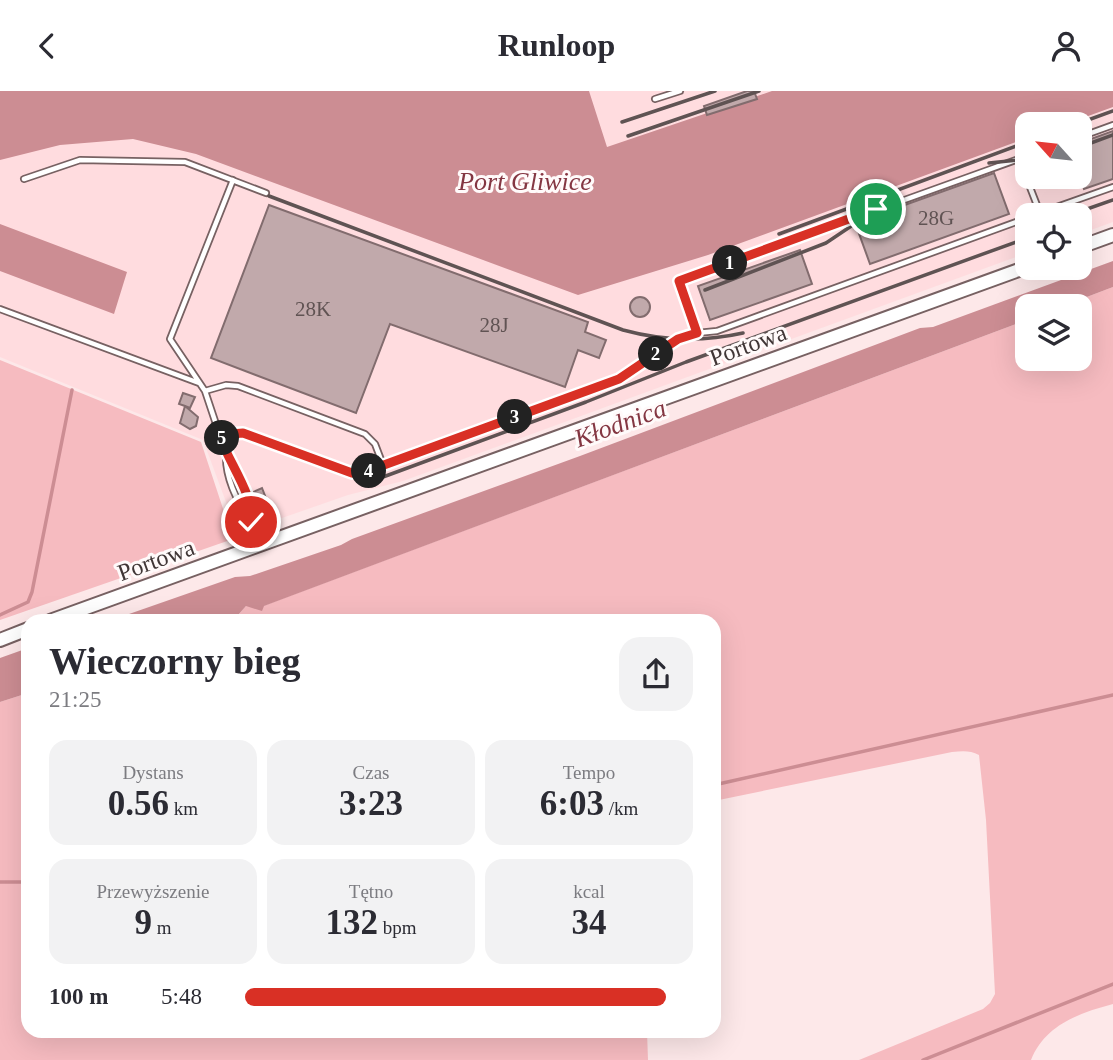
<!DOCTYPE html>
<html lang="pl">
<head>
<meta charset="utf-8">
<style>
  body { margin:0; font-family:"Times New Roman",serif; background:#f2f2f3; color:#2b2b33; height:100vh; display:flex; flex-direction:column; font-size:26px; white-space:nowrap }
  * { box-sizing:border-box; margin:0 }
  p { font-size:23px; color:#7c7c81 }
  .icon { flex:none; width:38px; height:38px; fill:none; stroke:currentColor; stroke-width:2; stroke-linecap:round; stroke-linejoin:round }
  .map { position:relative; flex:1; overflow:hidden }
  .sheet { position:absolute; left:21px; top:523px; width:700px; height:424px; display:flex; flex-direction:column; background:#fff; border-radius:21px; box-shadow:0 7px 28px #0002 }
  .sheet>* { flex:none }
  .needle { width:46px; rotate:297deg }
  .tools { position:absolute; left:1015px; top:21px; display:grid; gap:14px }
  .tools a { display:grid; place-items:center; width:77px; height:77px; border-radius:14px; background:#fff; box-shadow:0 7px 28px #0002; font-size:35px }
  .pin { position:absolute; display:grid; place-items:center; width:60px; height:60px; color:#fff; margin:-30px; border:4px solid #fff; border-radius:50%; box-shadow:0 2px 7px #0007 }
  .km { position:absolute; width:35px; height:35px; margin:-18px; border-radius:50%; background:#222; color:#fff; font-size:19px; line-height:35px; text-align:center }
  .round { display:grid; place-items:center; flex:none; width:74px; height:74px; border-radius:21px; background:#f2f2f3 }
  .summary { display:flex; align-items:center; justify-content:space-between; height:119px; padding:0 28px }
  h1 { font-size:38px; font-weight:700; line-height:52px }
  .figures { display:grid; grid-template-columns:repeat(3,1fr); gap:10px; height:119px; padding:7px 28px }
  .figures div { display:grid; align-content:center; border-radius:18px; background:#f2f2f3; text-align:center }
  .figures b { font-size:35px; font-weight:700 }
  .figures small { font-size:19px; font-weight:400 }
  .figures p { font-size:19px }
  ul { padding:0 28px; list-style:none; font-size:23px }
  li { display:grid; grid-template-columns:112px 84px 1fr; align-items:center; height:52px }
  li i { height:18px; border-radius:9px; background:#d93025 }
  header { display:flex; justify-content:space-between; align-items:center; height:91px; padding:0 28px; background:#fff; font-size:32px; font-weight:700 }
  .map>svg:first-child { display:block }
  .built { fill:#ffdcdf; fill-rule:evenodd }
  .green { fill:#f6bbc0 }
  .water { fill:#cc8d93 }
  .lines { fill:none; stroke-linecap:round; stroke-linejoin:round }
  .stream { stroke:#cc8d93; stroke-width:3.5 }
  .building { fill:#c1a9ab; stroke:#826c6e; stroke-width:2 }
  .lane-casing { stroke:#776162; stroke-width:8 }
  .secondary-casing { stroke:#776162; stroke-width:16 }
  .lane { stroke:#fff; stroke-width:4.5 }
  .secondary { stroke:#fff; stroke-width:12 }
  .rail { stroke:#5f5353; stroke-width:3.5 }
  .route-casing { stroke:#fff; stroke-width:14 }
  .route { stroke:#d93025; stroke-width:9 }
  .labels { text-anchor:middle; stroke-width:6; stroke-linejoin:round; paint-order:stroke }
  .number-label { font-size:21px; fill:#605353 }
  .street-label { font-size:24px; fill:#403636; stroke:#fffafa }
  .water-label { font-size:26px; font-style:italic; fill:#843642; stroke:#fffafa }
</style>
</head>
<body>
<header><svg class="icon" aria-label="back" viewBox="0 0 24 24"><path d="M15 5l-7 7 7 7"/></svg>Runloop<svg class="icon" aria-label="person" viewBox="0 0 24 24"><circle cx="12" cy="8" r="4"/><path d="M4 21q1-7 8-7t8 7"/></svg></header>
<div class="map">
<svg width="1113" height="969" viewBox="0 0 1113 969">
  <rect width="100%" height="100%" fill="#fde8e9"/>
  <path class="built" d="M0 0H1113V131L1080 143V124H1027V162L403 390 348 404 282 427 266 426 236 438 203 349 0 266ZM1027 33H1080V86H1027Z"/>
  <path class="green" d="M1113 196V913C1079 922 1045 934 1031 969H859L983 918 990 912 995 903 986 729 979 664C970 659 962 660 952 661L714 710V530H223L238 524 246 515H263L1027 229V268H1080V215H1063Z
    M0 269 201 351 233 448 0 529Z
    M28 602V940H647L648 969H0V611Z"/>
  <path class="water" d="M0 0H589L607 56 772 0H1113V16L1066 33H1027V47L708 164 578 204 196 63 133 48 60 54 0 69Z
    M0 133 127 181 114 223 0 180Z
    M1113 170V196L1063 215H1027V229L264 515 262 520 246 515 238 524 223 530H109L235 486 250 485 341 454 352 448 580 365 920 237 933 236Z
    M28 557V602L0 611V567Z"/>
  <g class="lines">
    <path class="stream" d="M0 524 28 511 32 501 72 299
      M714 694 1113 604
      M0 791H28
      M923 969 1113 893"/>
  </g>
  <path class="building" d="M747 0H754L757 8 707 24 704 15Z
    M1113 40V88L1084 98 1080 85V52Z
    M994 82 1009 123 870 173 857 137 877 130 874 125Z
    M269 114 588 231 585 241 606 249 599 267 578 259 565 296 390 233 356 322 211 267Z
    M800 159 812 193 710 229 698 195Z
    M630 216a10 10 0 1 1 20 0a10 10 0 1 1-20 0Z
    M183 302 195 306 190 317 185 315 198 326 196 335 190 338 180 332 185 315 179 313Z
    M262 397 269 415 257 419 251 402Z"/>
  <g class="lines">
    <g class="lane-casing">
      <path id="lane" d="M655 8 680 0
        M1080 46 1113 34
        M1027 65 679 190 697 242 717 240 1027 127
        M1019 68 1040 122
        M24 88 80 69 185 71 266 102
        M233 89 170 248 205 300 226 363 233 371 252 424 251 431
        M1034 124 1113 96
        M0 218 199 292
        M205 300 226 294 238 295 365 343 375 353 383 374
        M221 348 231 343 243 342 352 382H362L619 288 678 248 697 242
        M226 364C225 397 248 424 260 452"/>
    </g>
    <g class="secondary-casing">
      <path id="secondary" d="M1080 156 1113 144
        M50 530 1027 176
        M0 549 28 538"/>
    </g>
    <use href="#lane" class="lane"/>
    <use href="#secondary" class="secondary"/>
    <path class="rail" d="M622 31 715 0
      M1077 33 1113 20
      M628 45 759 0
      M1080 56 1113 44
      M989 72 1027 68
      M269 105 623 239C663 250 703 251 743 242
      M1070 124 1113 109
      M779 143 1027 51
      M705 199 826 152 890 109
      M383 386 586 311 686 271 1027 147"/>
  </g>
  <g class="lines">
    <g class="route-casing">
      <path id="route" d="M251 431C256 408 228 370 221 348L231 343 243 342 352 382H362L619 288 678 248 697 242 679 190 876 118"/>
    </g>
    <use href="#route" class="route"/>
  </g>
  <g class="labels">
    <g class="number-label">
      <text x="936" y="134">28G</text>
      <text x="313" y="225">28K</text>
      <text x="494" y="241">28J</text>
    </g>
    <g class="street-label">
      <text transform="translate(748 254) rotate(-20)" y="8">Portowa</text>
      <text transform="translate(156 469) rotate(-20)" y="8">Portowa</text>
    </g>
    <g class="water-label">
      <text x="525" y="99">Port Gliwice</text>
      <text transform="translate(620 332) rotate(-20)" y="9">Kłodnica</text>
    </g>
  </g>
</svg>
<div class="tools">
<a><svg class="needle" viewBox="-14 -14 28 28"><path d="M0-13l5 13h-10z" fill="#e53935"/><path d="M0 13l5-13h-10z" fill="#7c7c81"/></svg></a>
<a><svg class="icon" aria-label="locate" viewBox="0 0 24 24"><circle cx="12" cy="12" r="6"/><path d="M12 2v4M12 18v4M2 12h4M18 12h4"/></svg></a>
<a><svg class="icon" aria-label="layers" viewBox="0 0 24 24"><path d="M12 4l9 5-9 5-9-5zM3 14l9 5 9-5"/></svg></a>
</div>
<div class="pin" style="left:876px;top:118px;background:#1e9e55"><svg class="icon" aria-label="arrive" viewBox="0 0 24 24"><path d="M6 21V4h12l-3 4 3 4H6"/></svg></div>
<div class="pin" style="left:251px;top:431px;background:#d93025"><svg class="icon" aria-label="check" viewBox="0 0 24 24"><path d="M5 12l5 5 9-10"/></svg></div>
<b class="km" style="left:730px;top:172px">1</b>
<b class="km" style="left:656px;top:263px">2</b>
<b class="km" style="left:515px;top:326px">3</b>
<b class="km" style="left:369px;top:380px">4</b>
<b class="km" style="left:222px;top:347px">5</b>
<section class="sheet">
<div class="summary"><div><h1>Wieczorny bieg</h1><p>21:25</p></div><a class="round"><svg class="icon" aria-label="share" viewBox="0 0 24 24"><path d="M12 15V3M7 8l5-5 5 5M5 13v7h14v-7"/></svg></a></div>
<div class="figures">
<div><p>Dystans</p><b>0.56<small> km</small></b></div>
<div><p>Czas</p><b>3:23</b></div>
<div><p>Tempo</p><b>6:03<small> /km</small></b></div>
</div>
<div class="figures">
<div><p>Przewyższenie</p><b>9<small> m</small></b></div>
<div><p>Tętno</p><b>132<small> bpm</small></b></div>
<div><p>kcal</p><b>34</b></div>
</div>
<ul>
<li><b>100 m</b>5:48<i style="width:94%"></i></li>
</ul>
</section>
</div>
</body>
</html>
